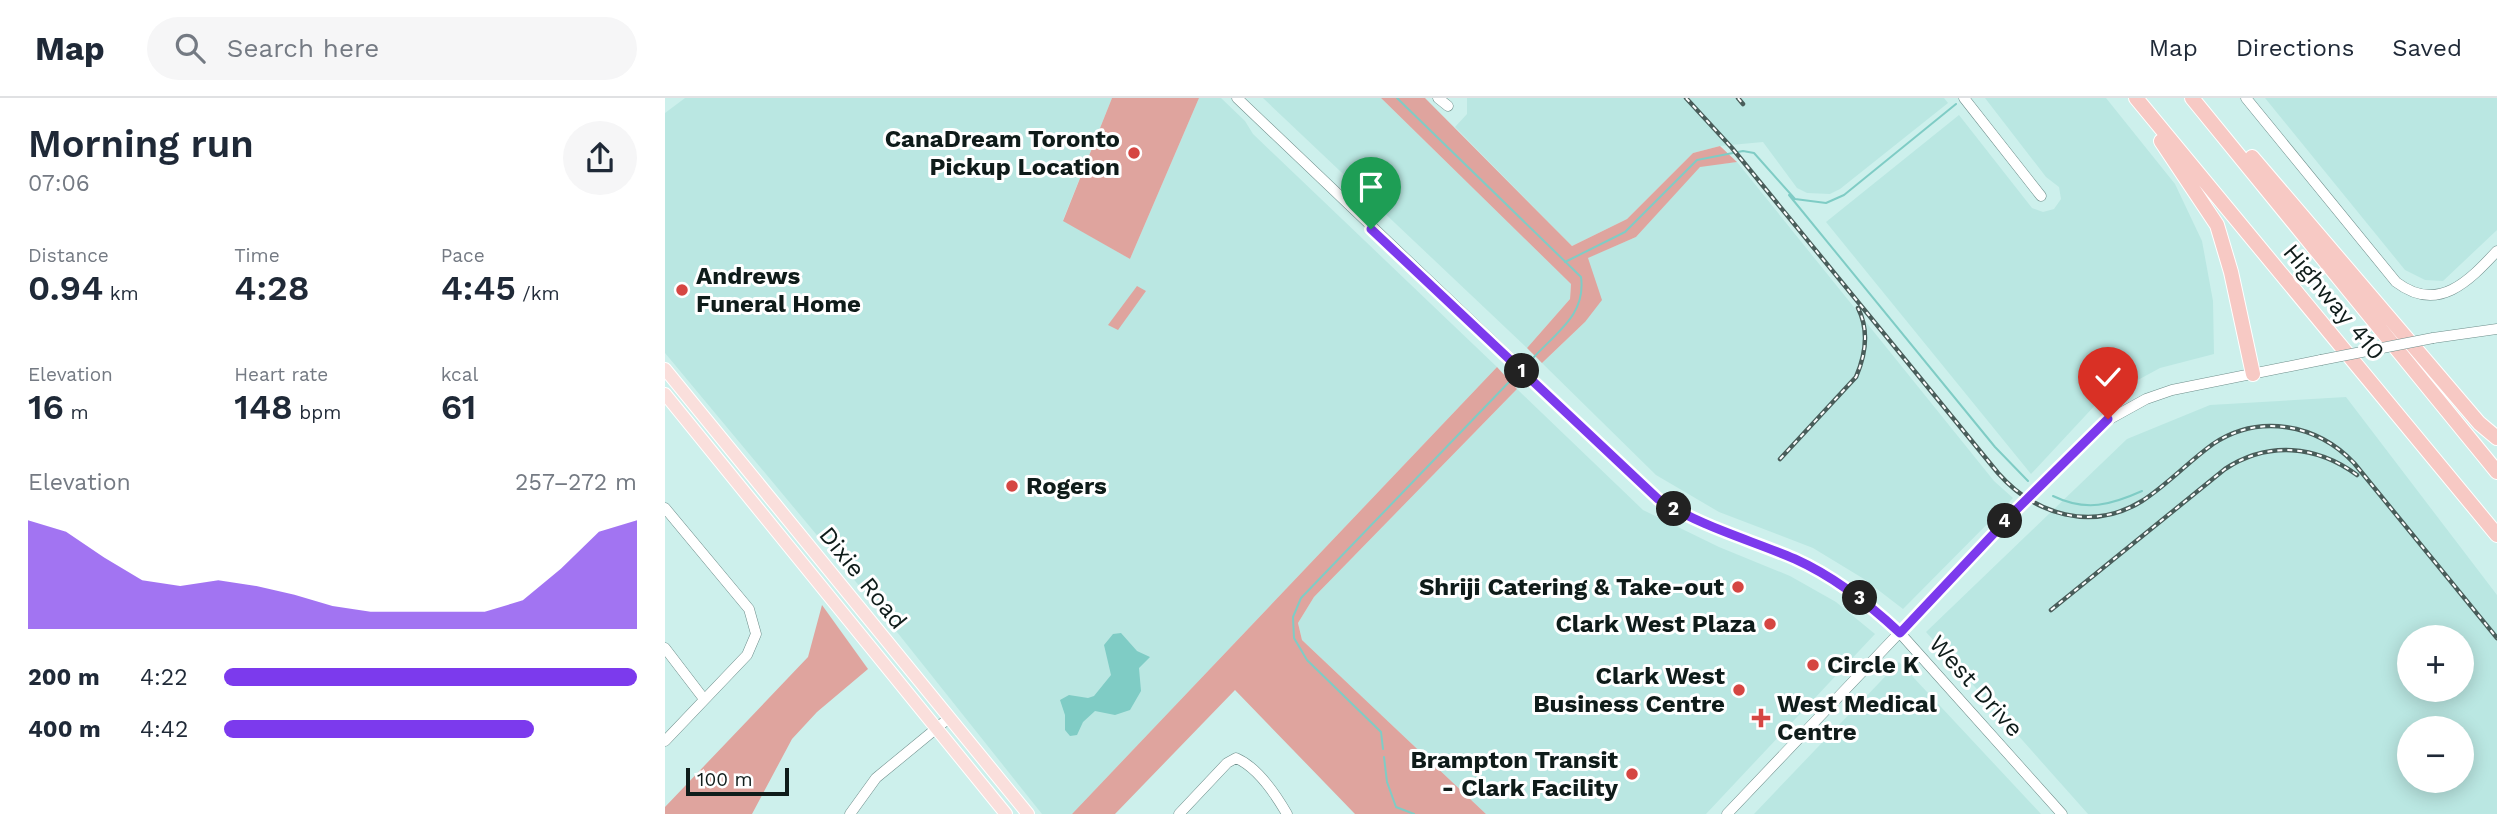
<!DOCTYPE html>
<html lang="en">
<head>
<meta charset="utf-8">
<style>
  body { margin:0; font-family:"Work Sans",sans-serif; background:#f6f6f7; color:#1f2937; height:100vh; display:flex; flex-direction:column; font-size:26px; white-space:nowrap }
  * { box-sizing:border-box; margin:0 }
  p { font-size:23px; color:#747a83 }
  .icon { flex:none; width:38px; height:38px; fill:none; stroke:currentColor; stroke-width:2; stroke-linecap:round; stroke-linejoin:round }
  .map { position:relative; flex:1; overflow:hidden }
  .sheet { display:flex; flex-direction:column; background:#fff; width:665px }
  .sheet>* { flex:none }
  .tools { position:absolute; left:1732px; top:527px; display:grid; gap:14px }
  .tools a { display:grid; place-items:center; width:77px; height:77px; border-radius:50%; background:#fff; box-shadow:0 4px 18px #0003; font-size:35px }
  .scale { position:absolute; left:21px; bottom:18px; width:103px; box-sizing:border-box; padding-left:7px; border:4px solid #0f1c1a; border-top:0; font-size:19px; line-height:24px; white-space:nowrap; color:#0f1c1a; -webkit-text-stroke:5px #fff; paint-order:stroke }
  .pin { position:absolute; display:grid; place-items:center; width:60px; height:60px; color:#fff; margin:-72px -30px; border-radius:50% 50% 50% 0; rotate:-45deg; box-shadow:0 0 7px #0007 }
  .pin .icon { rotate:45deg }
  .km { position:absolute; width:35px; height:35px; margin:-18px; border-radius:50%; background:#222; color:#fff; font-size:19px; line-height:35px; text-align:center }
  .round { display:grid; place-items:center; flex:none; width:74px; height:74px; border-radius:37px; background:#f6f6f7 }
  .overview { display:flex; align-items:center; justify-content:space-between; height:119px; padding:0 28px }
  h1 { font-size:38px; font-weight:600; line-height:52px }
  .figures { display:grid; grid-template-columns:repeat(3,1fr); gap:10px; height:119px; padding:7px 28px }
  .figures div { display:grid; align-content:center }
  .figures b { font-size:35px; font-weight:600 }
  .figures small { font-size:19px; font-weight:400 }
  .figures p { font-size:19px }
  .chart { height:196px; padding:14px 28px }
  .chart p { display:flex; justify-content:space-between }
  .chart svg { width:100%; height:126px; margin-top:7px; fill:#7c3aed; opacity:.7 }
  ul { padding:0 28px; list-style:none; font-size:23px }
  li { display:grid; grid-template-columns:112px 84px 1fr; align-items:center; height:52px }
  li i { height:18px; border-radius:9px; background:#7c3aed }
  header { display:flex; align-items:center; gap:42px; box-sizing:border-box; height:98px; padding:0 35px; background:#fff; border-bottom:2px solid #e0e1e3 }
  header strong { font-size:33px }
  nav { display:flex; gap:38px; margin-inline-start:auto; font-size:24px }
  .search { width:490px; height:63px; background:#f6f6f7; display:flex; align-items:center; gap:18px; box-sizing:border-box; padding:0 24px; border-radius:38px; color:#747a83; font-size:26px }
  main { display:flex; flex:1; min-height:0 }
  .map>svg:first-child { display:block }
  .built { fill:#bae7e2; fill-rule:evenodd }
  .green { fill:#dfa49e }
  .water { fill:#7fccc5 }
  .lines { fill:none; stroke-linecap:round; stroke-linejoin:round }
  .stream { stroke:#7fccc5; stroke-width:2 }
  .minor-casing { stroke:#6e8e8b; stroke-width:11 }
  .major-casing { stroke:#fff; stroke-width:14 }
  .highway-casing { stroke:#fff; stroke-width:16 }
  .minor { stroke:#fff; stroke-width:10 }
  .major { stroke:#fadfdc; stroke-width:12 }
  .highway { stroke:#f7c9c4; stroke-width:14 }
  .rail-casing { stroke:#495d5a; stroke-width:4.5 }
  .rail { stroke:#fff; stroke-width:2; stroke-dasharray:5; stroke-linecap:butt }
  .minor-bridge-casing { stroke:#6e8e8b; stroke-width:11; stroke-linecap:butt }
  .minor-bridge { stroke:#fff; stroke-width:10 }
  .route-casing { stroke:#fff; stroke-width:14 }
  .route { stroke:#7c3aed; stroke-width:9 }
  .poi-dot { fill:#d54642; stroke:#fff; stroke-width:2.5 }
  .labels { text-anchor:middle; stroke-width:6; stroke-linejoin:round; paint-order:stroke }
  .poi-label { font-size:24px; font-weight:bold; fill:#0f1c1a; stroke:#fff; text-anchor:end }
  .street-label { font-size:24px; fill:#0f1c1a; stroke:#fff }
</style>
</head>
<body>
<header>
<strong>Map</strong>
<div class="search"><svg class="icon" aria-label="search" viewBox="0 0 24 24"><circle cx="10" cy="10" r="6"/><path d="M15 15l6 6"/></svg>Search here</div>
<nav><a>Map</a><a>Directions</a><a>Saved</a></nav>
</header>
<main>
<section class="sheet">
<div class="overview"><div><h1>Morning run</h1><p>07:06</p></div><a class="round"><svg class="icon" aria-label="share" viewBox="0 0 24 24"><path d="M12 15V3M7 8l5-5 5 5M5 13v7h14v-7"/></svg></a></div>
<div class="figures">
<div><p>Distance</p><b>0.94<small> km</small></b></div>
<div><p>Time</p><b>4:28</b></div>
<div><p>Pace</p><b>4:45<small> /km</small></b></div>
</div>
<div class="figures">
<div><p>Elevation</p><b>16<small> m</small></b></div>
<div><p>Heart rate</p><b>148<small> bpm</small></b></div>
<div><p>kcal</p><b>61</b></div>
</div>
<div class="chart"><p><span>Elevation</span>257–272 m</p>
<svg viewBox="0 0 160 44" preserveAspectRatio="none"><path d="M0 44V6L10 10L20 19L30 27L40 29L50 27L60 29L70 32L80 36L90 38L100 38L110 38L120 38L130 34L140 23L150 10L160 6V44z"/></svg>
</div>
<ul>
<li><b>200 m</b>4:22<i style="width:100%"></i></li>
<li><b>400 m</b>4:42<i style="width:75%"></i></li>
</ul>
</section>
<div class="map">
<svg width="1832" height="716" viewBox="0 0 1832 716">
  <rect width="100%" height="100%" fill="#cdf0ec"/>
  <path class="built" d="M20 0H447L398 122 465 161 534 0H556L580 23 588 36 832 269 407 716H377L216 514 0 255V15Z
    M598 0H716L906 186 905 201 862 250Z
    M802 0H1279L1283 5 1175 91 1165 96 1142 95 1132 90 1098 44 1055 48 1028 55 962 121 907 148 790 29 802 16Z
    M1320 0H1441L1510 86 1537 143 1548 203 1549 256 1495 270 1434 303 1366 376 1161 124 1294 17 1367 110 1378 114 1389 111 1396 101 1394 89 1381 79Z
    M1600 0H1832V132L1778 183 1760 182 1740 172Z
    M1072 64 1329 383 1348 400 1238 511 1199 481 1148 450 1054 414 991 377 877 265 920 224 922 160 971 139 1035 68Z
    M852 291 978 412 1054 449 1125 478 1171 504 1210 536 1041 716H821L637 542 633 525 649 499Z
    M1681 299 1832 497V716H1423L1261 534 1462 341 1545 307ZM1745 539H1797V592H1745ZM1745 630H1797V682H1745Z
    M1234 564 1376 716H1089Z"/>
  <path class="green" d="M447 0H534L465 161 398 123Z
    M716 0H760L907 148 962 121 1028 55 1055 48 1072 64 1035 69 971 139 923 160 937 202 920 224 877 265 862 250 905 201 906 186Z
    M472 188 481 193 453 232 443 227Z
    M832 269 852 291 649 499 633 525 637 542 821 716H690L570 592 450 716H407Z
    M157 507 203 571 152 614 127 641 87 716H0V709L143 559Z"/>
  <path class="water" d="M456 535 472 553 485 559 474 570 476 593 465 612 450 617 430 613 418 624 412 637 405 638 400 632V617L395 602 404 597 423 600 429 598 446 577 439 547 448 536Z"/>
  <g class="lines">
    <path class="stream" d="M732 0 916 179C921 216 893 233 869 259
      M1124 97 1330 349 1363 383
      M900 164 960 134 1032 62 1078 53 1089 55 1130 101 1161 105 1179 97 1291 6
      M1388 398C1421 414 1446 407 1477 393
      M718 651 716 634 642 562 629 540 628 519 636 500 845 283
      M719 659 722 684 731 709 749 716"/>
    <g class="minor-casing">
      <path id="minor" d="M572 0 993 401C1039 431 1081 440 1130 461 1170 479 1203 505 1235 535L1397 716
        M773 0 783 8
        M1299 0 1376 98
        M1581 0 1731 184C1773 216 1804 183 1832 153
        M1768 240 1832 231
        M0 410 84 511 91 536 82 557 0 643
        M0 550 39 601
        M185 716 211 680 284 620
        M514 716 562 665 571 660C592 669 611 697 622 716
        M1062 716 1352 411 1443 322 1481 301 1507 292 1656 262"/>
    </g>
    <g class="major-casing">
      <path id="major" d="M0 271 363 716
        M0 296 341 716"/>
    </g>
    <g class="highway-casing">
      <path id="highway" d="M1471 0 1832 437
        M1527 0 1832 374
        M1496 43 1552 127 1566 174 1588 276
        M1587 59 1814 325 1832 340"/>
    </g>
    <use href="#minor" class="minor"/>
    <use href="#major" class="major"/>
    <use href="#highway" class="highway"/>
    <g class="rail-casing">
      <path id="rail" d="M1021 0 1067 50 1333 375C1370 417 1427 434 1477 403 1502 387 1523 364 1548 346 1594 315 1652 326 1689 365L1832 540
        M1073 0 1078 6
        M1115 361 1191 279C1201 256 1204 232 1193 210
        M1386 512 1560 371C1603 343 1651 347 1692 377"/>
    </g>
    <use href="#rail" class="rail"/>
    <g class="minor-bridge-casing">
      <path id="minor-bridge" d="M1656 262 1768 240"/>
    </g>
    <use href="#minor-bridge" class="minor-bridge"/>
  </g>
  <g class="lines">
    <g class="route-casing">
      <path id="route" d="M706 131 993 401C1037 429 1083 441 1130 461 1170 479 1203 505 1235 535L1352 411 1443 321"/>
    </g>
    <use href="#route" class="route"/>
  </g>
  <g class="poi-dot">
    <circle cx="469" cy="55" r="7"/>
    <circle cx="17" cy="192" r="7"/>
    <circle cx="347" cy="388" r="7"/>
    <circle cx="1073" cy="489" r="7"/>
    <circle cx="1105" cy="526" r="7"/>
    <circle cx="1148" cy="567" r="7"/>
    <circle cx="1074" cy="592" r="7"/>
    <path d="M1092.5 609.5h7v7h7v7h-7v7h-7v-7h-7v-7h7z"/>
    <circle cx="967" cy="676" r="7"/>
  </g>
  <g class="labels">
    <g class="poi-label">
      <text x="455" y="49">CanaDream Toronto<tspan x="455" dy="28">Pickup Location</tspan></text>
      <text x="31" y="186" text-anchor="start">Andrews<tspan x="31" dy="28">Funeral Home</tspan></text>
      <text x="361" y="396" text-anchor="start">Rogers</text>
      <text x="1059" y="497">Shriji Catering &amp; Take-out</text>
      <text x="1091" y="534">Clark West Plaza</text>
      <text x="1162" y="575" text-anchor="start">Circle K</text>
      <text x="1060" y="586">Clark West<tspan x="1060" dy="28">Business Centre</tspan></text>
      <text x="1112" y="614" text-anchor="start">West Medical<tspan x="1112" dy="28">Centre</tspan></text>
      <text x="953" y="670">Brampton Transit<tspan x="953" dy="28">- Clark Facility</tspan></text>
    </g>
    <g class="street-label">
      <text transform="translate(1669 204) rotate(50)" y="8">Highway 410</text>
      <text transform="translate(198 480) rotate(51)" y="8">Dixie Road</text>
      <text transform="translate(1311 588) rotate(48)" y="8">West Drive</text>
    </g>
  </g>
</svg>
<div class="tools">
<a>+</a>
<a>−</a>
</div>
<div class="scale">100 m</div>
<div class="pin" style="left:706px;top:131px;background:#1e9e55"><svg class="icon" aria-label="arrive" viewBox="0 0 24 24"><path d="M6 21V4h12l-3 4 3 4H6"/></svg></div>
<div class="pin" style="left:1443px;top:321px;background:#d93025"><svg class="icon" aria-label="check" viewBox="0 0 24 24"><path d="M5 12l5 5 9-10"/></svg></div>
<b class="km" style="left:857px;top:273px">1</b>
<b class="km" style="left:1009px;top:411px">2</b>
<b class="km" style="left:1195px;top:500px">3</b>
<b class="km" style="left:1340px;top:423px">4</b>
</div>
</main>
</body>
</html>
